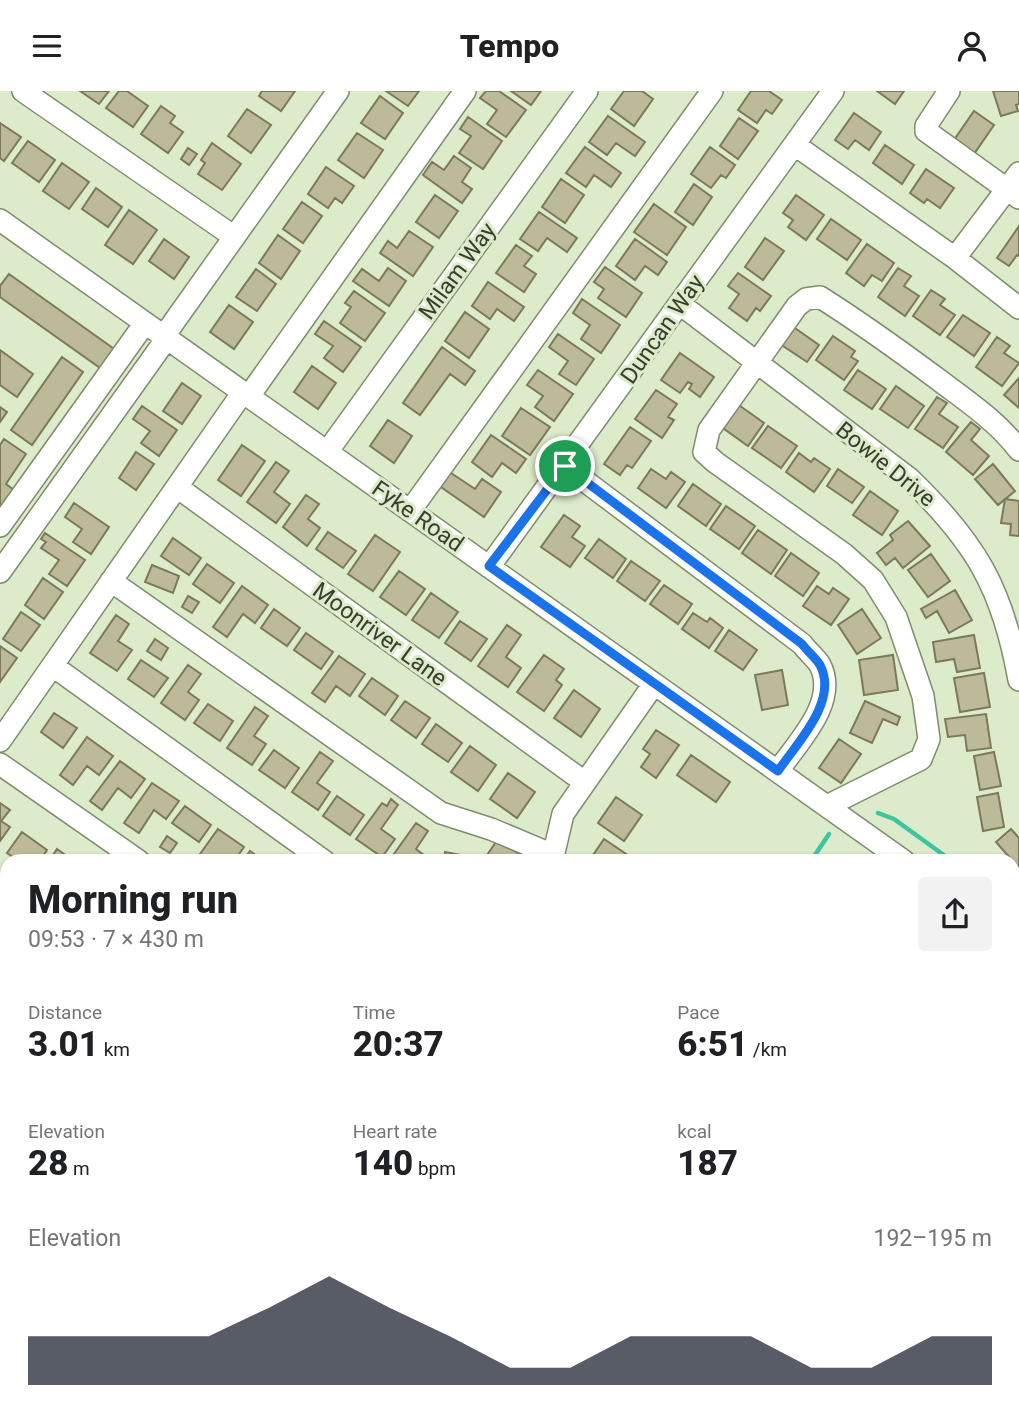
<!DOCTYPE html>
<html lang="en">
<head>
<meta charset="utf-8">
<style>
  body { margin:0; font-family:Roboto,sans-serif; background:#f2f2f2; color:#202124; height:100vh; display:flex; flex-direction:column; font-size:26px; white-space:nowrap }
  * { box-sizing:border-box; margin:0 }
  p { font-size:23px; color:#757577 }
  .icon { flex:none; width:38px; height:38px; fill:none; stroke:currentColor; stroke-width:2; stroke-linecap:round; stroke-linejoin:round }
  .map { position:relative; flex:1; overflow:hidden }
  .details { position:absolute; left:0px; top:763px; width:1020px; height:569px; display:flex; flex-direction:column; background:#fff; border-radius:21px 21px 0 0; box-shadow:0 2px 5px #0004 }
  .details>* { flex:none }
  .pin { position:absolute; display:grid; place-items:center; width:60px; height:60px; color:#fff; margin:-30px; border:4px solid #fff; border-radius:50%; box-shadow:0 2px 7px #0007 }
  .round { display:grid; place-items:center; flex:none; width:74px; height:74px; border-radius:7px; background:#f2f2f2 }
  .head { display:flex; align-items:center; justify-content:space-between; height:119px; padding:0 28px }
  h1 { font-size:38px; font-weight:800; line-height:52px }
  .figures { display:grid; grid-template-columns:repeat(3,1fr); gap:10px; height:119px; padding:7px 28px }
  .figures div { display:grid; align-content:center }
  .figures b { font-size:35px; font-weight:800 }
  .figures small { font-size:19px; font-weight:400 }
  .figures p { font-size:19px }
  .chart { height:196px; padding:14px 28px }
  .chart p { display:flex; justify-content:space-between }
  .chart svg { width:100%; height:126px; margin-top:7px; fill:#111827; opacity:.7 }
  header { display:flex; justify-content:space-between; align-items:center; height:91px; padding:0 28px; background:#fff; font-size:32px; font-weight:800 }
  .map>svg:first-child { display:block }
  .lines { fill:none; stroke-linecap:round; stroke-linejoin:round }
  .stream { stroke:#3ec4a0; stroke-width:4.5 }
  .building { fill:#bcba98; stroke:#7c7a5a; stroke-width:2 }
  .minor-casing { stroke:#7f8c6d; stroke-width:24 }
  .path { stroke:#97a289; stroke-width:2.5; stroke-dasharray:2 5; stroke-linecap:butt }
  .minor { stroke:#fff; stroke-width:21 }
  .route-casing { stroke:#fff; stroke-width:14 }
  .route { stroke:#1a73e8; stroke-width:9 }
  .labels { text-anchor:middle; stroke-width:6; stroke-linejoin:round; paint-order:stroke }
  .street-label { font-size:23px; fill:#383d30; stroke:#dcebca }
</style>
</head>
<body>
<header><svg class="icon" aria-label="menu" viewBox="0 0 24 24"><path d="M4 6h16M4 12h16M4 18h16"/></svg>Tempo<svg class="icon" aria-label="person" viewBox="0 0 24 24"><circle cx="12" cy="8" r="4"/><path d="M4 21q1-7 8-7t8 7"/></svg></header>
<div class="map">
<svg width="1019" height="1331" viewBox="0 0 1019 1331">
  <rect width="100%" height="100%" fill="#dcebca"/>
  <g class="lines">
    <path class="stream" d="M878 722 894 728 952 770
      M811 770 829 743
      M1013 814 1019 818
      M193 1331 198 1325"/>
  </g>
  <path class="building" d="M80 0H109L99 13Z
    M119 0H127L148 15 133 36 106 17Z
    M262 0H295L281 20 259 5Z
    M386 0H419L408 15Z
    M486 0H499L526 19 506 46 487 33 497 19 480 7Z
    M511 0H541L531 14Z
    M624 0H642L653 8 634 35 611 18Z
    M751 0H769L782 9 772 23 766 19 757 32 738 19Z
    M877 0H904L895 13Z
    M993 0H1019V13L1016 14 1018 20 1001 25Z
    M380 5 403 22 385 48 361 32Z
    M161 15 175 25 170 32 183 41 168 62 141 43Z
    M247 18 271 34 251 62 228 45Z
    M974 20 994 34 974 63 954 49Z
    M854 22 881 41 869 59 855 49 848 58 835 49Z
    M608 25 645 51 635 65 616 52 607 64 589 51Z
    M468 26 502 50 483 78 459 62 471 45 460 38Z
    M739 27 758 40 738 68 720 55Z
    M0 32 21 46 4 70 0 67Z
    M357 42 383 59 364 87 338 69Z
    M28 50 55 69 39 91 12 72Z
    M212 52 241 73 222 99 198 83 205 72 201 69Z
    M885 54 914 74 902 93 873 72Z
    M585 56 621 82 611 96 594 84 586 96 566 82Z
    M710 56 735 74 726 87 721 84 711 97 691 83Z
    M188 57 197 63 189 74 181 68Z
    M454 65 471 77 462 91 472 98 462 112 423 84 432 71 444 79Z
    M62 72 89 91 69 118 43 100Z
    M326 76 354 95 342 112 335 107 328 117 308 103Z
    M926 78 954 97 940 117 927 108 924 112 910 102Z
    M561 88 584 104 565 132 542 116Z
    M694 93 712 106 693 134 675 121Z
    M96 97 122 116 108 136 82 118Z
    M435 104 458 120 439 147 416 131Z
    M796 104 824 124 806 149 788 136 793 129 783 122Z
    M302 111 322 125 303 152 283 138Z
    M654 113 686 136 667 164 634 141Z
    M129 119 157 139 133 173 105 154Z
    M539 121 577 147 567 161 547 147 538 160 520 148Z
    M831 128 861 149 847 169 817 148Z
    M1019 135V165L1017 164 1009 175 997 167Z
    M409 140 433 156 413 185 380 162 388 150 397 157Z
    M278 144 300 160 281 188 259 172Z
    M765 147 784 160 763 189 745 176Z
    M164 148 189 166 174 188 149 170Z
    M635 148 667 171 658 184 645 175 635 189 616 175Z
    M867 153 894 172 882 190 872 184 864 195 846 182Z
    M516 154 532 165 524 175 536 183 524 201 496 182Z
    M605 176 642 202 626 226 598 207 604 198 594 191Z
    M388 177 406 190 389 215 353 190 362 178 379 190Z
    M898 177 911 185 904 195 919 205 905 225 878 206Z
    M256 178 276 193 257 220 236 206Z
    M738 182 771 205 760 220 756 217 747 230 729 217 739 203 728 195Z
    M9 183 117 260 103 279 0 206V195Z
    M488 191 524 216 514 230 497 218 490 228 472 215Z
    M931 199 945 208 940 214 955 224 940 244 913 225Z
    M354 200 385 222 365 250 340 232 351 216 345 212Z
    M582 208 620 234 601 262 581 248 590 234 573 222Z
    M229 214 253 231 234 258 210 241Z
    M465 221 489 238 469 267 445 250Z
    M963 224 990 242 974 265 947 246Z
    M324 230 361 256 343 281 324 267 333 255 315 243Z
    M792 235 819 254 807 271 780 253Z
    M558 243 594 268 576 294 559 283 568 270 549 256Z
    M833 245 855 260 851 266 858 270 844 289 816 269Z
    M997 246 1010 255 1004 262 1019 272 1002 295 976 276Z
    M442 256 475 280 465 294 450 283 420 324 403 312Z
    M0 259 33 283 17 306 0 294Z
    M680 262 714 286 700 306 689 298 692 293 688 291 680 302 661 289Z
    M62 266 83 281 32 354 11 339Z
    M312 275 336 292 318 318 294 301Z
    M538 279 573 303 554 330 535 316 543 305 527 294Z
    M858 279 886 298 872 318 844 299Z
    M1019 287V317L1004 304Z
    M182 292 201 305 182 333 163 320Z
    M896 295 924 315 908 337 880 318Z
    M656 299 677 313 668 326 674 329 662 347 635 328Z
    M937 306 947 312 939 323 958 336 943 357 915 338Z
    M736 312 764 332 748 355 720 335Z
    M142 315 177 339 159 365 141 352 150 340 133 328Z
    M0 316 7 321 0 331Z
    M521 317 550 336 530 364 502 345Z
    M388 329 412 345 394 372 370 355Z
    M971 331 980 338 971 349 989 365 973 384 946 361Z
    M768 335 797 355 781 377 752 357Z
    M630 336 651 350 632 377 627 374 620 384 604 373Z
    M491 344 526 368 516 382 502 372 492 386 472 371Z
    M4 348 26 363 6 393 14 399 0 419V354Z
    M242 354 265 370 241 405 218 389Z
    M136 361 154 373 136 399 119 387Z
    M799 362 811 371 814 367 830 378 814 401 786 381Z
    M276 371 289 380 274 401 290 413 276 432 247 411Z
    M993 373 1015 400 998 414 975 388Z
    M651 378 666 388 671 381 685 391 666 417 638 397Z
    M838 378 864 396 852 412 827 395Z
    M448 380 475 398 482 388 501 401 484 426 438 394Z
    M693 393 721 413 706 435 678 415Z
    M870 400 898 420 882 444 853 424Z
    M306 404 319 413 308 428 320 437 307 455 283 436Z
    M1005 408 1019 410V445L1010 444 1011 433 1001 432Z
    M74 412 109 436 91 463 73 451 82 438 65 426Z
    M726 415 755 435 739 458 710 438Z
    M564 424 580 435 572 446 585 455 570 476 541 456Z
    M908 430 930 455 903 477 895 467 886 474 877 462 893 449 890 444Z
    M758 439 787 459 771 483 742 462Z
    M328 441 356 460 343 477 316 458Z
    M45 442 85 469 67 495 49 483 59 469 41 457 46 451 41 448Z
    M375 444 400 461 373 500 348 483Z
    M173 447 201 467 189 484 161 465Z
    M599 448 626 468 613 487 585 467Z
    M791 462 819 482 803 505 775 485Z
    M931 463 950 490 928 506 908 479Z
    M631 470 660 490 645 510 617 490Z
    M207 473 234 492 220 512 193 493Z
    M152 474 179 485 173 502 145 491Z
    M399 480 425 498 406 524 380 506Z
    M43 487 63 501 44 528 25 514Z
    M664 494 692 513 678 533 650 513Z
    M242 495 268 514 255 532 243 523 227 546 213 536Z
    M817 495 829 503 833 497 849 508 831 534 803 515Z
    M955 499 972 529 949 542 937 520 926 527 921 518Z
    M431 502 458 521 439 547 412 529Z
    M188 505 199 511 192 522 182 516Z
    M274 518 300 537 287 555 261 537Z
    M862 518 881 547 857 563 838 534Z
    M21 521 40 534 21 560 3 548Z
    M693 522 707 531 710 527 723 537 709 557 682 538Z
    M116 524 129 533 118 550 132 559 117 580 90 562Z
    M460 530 487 548 471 570 445 552Z
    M507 534 521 544 506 566 521 577 508 596 478 575Z
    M729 539 757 559 743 579 715 560Z
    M306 542 333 561 321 578 294 559Z
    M974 544 980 577 957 581 954 568 936 571 933 551Z
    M155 548 168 557 161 569 147 560Z
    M0 555 17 567 0 591Z
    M544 564 564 578 556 589 562 594 544 620 517 601Z
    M893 564 898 599 864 604 859 569Z
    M339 565 365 583 350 605 336 595 325 611 312 602Z
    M141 569 168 587 154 606 128 588Z
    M188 574 201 583 188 601 199 609 185 629 161 612Z
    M782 579 788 614 762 619 755 584Z
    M984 582 990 616 960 621 954 587Z
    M372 587 398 605 385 624 359 605Z
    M574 599 600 618 581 646 554 627Z
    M405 610 430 627 416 647 391 629Z
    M865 610 900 626 897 634 883 628 872 652 850 642Z
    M208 613 233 630 220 650 194 632Z
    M255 616 268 625 254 645 266 653 252 674 227 657Z
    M54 622 77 637 63 657 41 641Z
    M986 623 991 657 967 660 965 644 948 646 945 628Z
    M436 633 462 652 448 671 422 653Z
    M656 639 679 654 656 687 641 676 650 663 643 658Z
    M87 646 113 665 99 684 87 675 73 694 60 684Z
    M839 648 861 663 841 692 819 677Z
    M470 655 496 674 478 700 451 681Z
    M274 659 299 677 285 697 259 679Z
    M320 661 333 670 317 692 330 701 318 719 292 701Z
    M994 661 1001 695 980 699 974 665Z
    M691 664 730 691 716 711 677 684Z
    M120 670 145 688 131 707 118 697 102 719 90 710Z
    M508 682 535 701 517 727 490 708Z
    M152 692 179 710 166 728 154 719 139 742 124 732Z
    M998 702 1004 736 983 740 977 706Z
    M337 705 364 724 350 744 323 725Z
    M616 706 642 724 624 750 598 732Z
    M391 708 398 714 381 738 395 748 382 766 356 748 382 712 387 715Z
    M0 712 10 719 1 730 10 736 0 750Z
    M185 715 211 734 199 751 172 732Z
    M416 732 428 740 416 758 429 768 389 770Z
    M218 738 244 756 234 770H224L218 766 215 770H195Z
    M1011 738 1019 747V777L996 751Z
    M22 741 47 759 40 770H19L7 762Z
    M167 745 177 752 170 762 160 756Z
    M498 748 518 762 513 770H483Z
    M604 748 632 767 629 770H589Z
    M57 758 74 770H49Z
    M250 760 264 770H243Z
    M445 761 461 764 460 770H444Z
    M7 848V888L0 883V857Z
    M1013 944 1019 948V959L1013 967Z
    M0 981 7 986 6 1023 0 1019Z
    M1019 1086V1114L1013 1110V1094Z
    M6 1117 7 1118V1164L0 1159V1125Z
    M4 1236 7 1238V1277L0 1272V1241Z
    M1019 1258V1294L1013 1290V1266Z
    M75 1325H109L113 1328 111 1331H70Z
    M260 1325H278L274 1331Z
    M416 1325H438L433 1331H425Z
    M497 1325H522L517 1331H492Z
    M626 1325H637L645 1331H622Z
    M740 1325H766L761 1331H736Z
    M852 1325H868L875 1329 847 1331Z
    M979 1325H997L992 1331Z"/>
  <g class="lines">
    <g class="minor-casing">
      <path id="minor" d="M23 0 233 145
        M949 0 926 35V40L1019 107
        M795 54 955 167 1019 217
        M0 129 904 770
        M955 167 1019 82
        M680 213 910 388C976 452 1003 498 1019 589
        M164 245 338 0
        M249 305 465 0
        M327 361 587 0
        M565 375 802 553C807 560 816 567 820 574 839 611 797 652 778 680
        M177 396 583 690
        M410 420 712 0
        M0 435 145 232
        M489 476 833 0
        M0 481 167 247
        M111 490 441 722 491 738 553 764
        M53 575 324 770
        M0 650 243 301
        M0 673 139 770
        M827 715 921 668 929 648 923 605 896 526 873 489 844 463 715 371 704 361 709 339 797 215 806 208 820 206C861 232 900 260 939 289 968 311 997 330 1019 359
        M552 770 563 723 654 593
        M0 804 7 809
        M1013 874 1019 866
        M0 923 7 928
        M1013 1028 1019 1020
        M0 1068 7 1073
        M1013 1202 1019 1193
        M0 1320 7 1321
        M362 1325 367 1331
        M320 1331 325 1325
        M567 1331 572 1325
        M686 1331 691 1325
        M802 1331 807 1325
        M923 1331 927 1325"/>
    </g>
    <path class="path" d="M205 1331 209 1325"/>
    <use href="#minor" class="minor"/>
  </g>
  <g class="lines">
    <g class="route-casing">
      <path id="route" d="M565 375 802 553C807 560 816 567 820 574 839 610 797 652 778 680L489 475Z"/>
    </g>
    <use href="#route" class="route"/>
  </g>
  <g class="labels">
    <g class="street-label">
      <text transform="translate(457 180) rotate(-54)" y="8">Milam Way</text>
      <text transform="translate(662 238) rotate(-55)" y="8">Duncan Way</text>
      <text transform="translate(886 373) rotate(39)" y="8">Bowie Drive</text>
      <text transform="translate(418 425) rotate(35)" y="8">Fyke Road</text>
      <text transform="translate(380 543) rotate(36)" y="8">Moonriver Lane</text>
    </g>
  </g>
</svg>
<div class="pin" style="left:565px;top:375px;background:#1e9e55"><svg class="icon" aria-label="arrive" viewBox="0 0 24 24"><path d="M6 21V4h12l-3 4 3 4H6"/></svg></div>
<section class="details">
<div class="head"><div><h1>Morning run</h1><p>09:53 · 7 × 430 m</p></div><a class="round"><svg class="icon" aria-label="share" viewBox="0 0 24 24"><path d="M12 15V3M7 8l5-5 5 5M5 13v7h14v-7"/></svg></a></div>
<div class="figures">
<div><p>Distance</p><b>3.01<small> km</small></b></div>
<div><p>Time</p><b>20:37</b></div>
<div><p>Pace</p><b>6:51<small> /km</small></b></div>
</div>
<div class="figures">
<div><p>Elevation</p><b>28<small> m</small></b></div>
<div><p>Heart rate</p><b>140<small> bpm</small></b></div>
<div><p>kcal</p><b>187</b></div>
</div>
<div class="chart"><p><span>Elevation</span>192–195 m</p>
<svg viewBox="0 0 160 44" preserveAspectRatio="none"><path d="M0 44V27L10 27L20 27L30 27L40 17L50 6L60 17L70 27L80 38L90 38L100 27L110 27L120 27L130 38L140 38L150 27L160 27V44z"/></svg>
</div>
</section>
</div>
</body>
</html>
